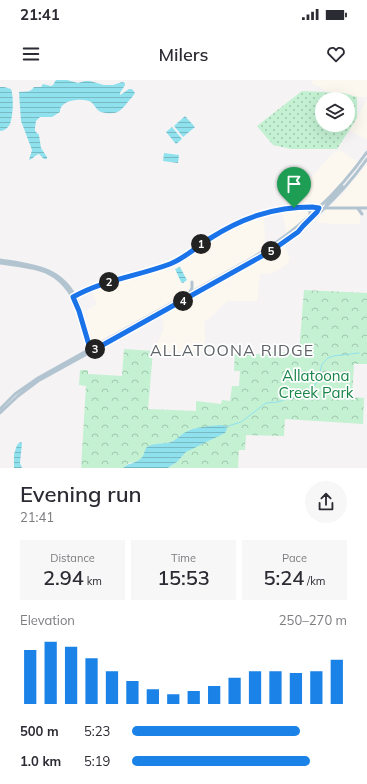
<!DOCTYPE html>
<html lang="en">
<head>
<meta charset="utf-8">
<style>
  body { margin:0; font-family:Mulish,sans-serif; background:#f7f7f7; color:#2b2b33; height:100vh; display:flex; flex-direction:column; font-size:15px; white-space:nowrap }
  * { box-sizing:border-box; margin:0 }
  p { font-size:13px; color:#7c7c81 }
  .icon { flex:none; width:22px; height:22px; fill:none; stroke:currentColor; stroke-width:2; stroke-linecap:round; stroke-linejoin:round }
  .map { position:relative; height:388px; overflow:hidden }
  .side { display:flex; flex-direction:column; background:#fff; flex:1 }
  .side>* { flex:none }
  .tools { position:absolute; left:315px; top:12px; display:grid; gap:8px }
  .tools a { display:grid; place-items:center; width:40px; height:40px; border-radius:50%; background:#fff; box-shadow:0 4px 16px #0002; font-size:20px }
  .pin { position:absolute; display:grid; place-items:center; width:34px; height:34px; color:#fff; margin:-41px -17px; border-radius:50% 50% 50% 0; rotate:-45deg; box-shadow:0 0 4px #0007 }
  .pin .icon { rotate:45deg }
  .km { position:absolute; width:20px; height:20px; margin:-10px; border-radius:50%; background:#222; color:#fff; font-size:11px; line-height:20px; text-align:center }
  .round { display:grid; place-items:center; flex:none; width:42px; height:42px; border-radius:21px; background:#f7f7f7 }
  .summary { display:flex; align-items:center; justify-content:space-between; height:68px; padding:0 20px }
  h1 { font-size:22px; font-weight:600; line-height:30px }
  .metrics { display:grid; grid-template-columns:repeat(3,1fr); gap:6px; height:68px; padding:4px 20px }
  .metrics div { display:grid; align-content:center; border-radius:0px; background:#f7f7f7; text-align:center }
  .metrics b { font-size:20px; font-weight:600 }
  .metrics small { font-size:11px; font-weight:400 }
  .metrics p { font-size:11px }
  .chart { height:112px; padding:8px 20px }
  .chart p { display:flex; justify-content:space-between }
  .chart svg { width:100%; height:72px; margin-top:4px; stroke:#1b83e7; stroke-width:6 }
  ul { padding:0 20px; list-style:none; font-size:13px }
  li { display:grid; grid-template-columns:64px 48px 1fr; align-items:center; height:30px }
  li i { height:10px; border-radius:5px; background:#1b83e7 }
  .status { display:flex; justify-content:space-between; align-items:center; height:28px; padding:0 20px; background:#fff; direction:ltr }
  .status svg { height:11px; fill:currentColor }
  header { display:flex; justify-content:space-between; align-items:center; height:52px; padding:0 20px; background:#fff; font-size:18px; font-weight:600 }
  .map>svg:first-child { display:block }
  .commercial { fill:#fdf8ef }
  .forest { fill:url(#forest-crowns) }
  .park { fill:url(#park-dots); fill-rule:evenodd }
  .water { fill:url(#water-rules) }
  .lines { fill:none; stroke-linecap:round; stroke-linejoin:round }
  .stream { stroke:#90e1ee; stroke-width:1 }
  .minor { stroke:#c1cbd2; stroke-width:2 }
  .major { stroke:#b3c4d1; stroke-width:3 }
  .route-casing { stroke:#fff; stroke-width:8 }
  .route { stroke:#1a73e8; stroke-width:5 }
  .labels { text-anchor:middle; stroke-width:3.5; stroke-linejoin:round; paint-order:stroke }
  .park-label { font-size:15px; fill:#188547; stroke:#fff }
  .neighbourhood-label { font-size:16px; letter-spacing:1px; fill:#5f6468; stroke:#fff }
</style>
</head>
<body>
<div class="status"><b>21:41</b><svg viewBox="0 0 49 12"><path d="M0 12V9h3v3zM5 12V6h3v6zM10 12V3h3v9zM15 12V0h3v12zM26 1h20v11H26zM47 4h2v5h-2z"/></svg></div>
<header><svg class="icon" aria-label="menu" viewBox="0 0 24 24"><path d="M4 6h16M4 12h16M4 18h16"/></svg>Milers<svg class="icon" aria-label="heart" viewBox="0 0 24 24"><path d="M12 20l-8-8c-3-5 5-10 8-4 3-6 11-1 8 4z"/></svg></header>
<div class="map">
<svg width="367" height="388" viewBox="0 0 367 388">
  <defs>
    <pattern id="forest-crowns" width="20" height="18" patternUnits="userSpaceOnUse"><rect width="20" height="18" fill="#c3f1d2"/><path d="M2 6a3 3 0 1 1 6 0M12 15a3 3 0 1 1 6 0" fill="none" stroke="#a0c6ae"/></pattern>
    <pattern id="park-dots" width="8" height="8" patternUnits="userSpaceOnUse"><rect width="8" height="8" fill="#c3f1d2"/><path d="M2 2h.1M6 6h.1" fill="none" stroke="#a0c6ae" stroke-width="1.8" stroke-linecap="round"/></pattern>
    <pattern id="water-rules" width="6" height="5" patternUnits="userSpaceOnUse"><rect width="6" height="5" fill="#90e1ee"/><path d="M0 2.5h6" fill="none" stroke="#78b9c4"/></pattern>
  </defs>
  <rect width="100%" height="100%" fill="#f5f3f3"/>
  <path class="commercial" d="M311 0H367V17H357L343 13 327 12 321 7 312 4Z
    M367 20V59H365L349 50 357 38Z
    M340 70 358 82 339 105 323 122 287 153 282 131 331 75Z
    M367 84V126H360V144H335L321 143 316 140 342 115Z
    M264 135 265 168 145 236 95 263 91 261 84 232 97 224 91 211 104 205 165 188 179 182 217 157 241 144Z
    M284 164 290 179 285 186 272 193 260 194 257 221H227L211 237 204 242 205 262 202 264V271H160L157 269 158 263 164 248 162 238 158 236 214 207 257 182Z"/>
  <path class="forest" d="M304 210 367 213V284H354L352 317 364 318 363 344 285 339 284 356 246 355 245 370H239L238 388H168L172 385 177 382 186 372 192 368 211 360H175L171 362 149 366 145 370V374L143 377 140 380 136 382 129 383 123 388H81L86 306 79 305 80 290H88V294L122 296 124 269 153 271 148 329 196 331V321L221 324 222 320 230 321 232 306H239L240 291H234L235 272 267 275 268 272 299 273Z"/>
  <path class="park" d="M302 11 343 13 357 17V38L337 69H291L273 65 257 46ZM322 19H348V45H322Z"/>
  <path class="water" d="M56 0H67L78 3 85 1H90L104 5H113L122 2 125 3V5L120 13V15L129 9H132L135 13C133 17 129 20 127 23 120 32 117 34 106 33 105 33 100 32 99 31 96 29 94 24 91 22 82 17 59 20 60 32L52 37H40L36 41 35 48V51L39 55 41 68 47 77V79H44L39 74C35 75 33 79 29 80L32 70 21 41 19 12C25 11 30 13 34 7H41L43 4 51 6 53 5Z
    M0 7H4L11 9C14 17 13 36 10 44 8 48 4 51 0 51Z
    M185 36 195 47 183 57 174 46Z
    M172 47 182 59 176 64 166 52Z
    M164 73 179 75 178 83 163 81Z
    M180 187 187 200 183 203 181 202 175 189Z
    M220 345 226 346 227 349 225 353 186 372 177 382 172 385 168 388H123C128 383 133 384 139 380 146 375 143 371 147 367 152 363 165 364 171 362 176 360 179 356 184 353 194 347 209 346 220 345Z
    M21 362 22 363 20 383 22 388H14V374L17 365 19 363Z"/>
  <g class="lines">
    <path class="stream" d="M225 347 241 342 266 323 278 322 286 319 300 316 310 311 318 301 322 284 328 278 333 276 359 273"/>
    <path class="minor" d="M300 129H313
      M75 216C105 200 139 195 170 184 183 179 194 169 206 161 238 140 278 123 317 128"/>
    <path class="major" d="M326 125 342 106
      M324 128H367
      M357 128 359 130 362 134
      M307 129 310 131V135
      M303 146 317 133 319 128
      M0 180C33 185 63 187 78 222 83 235 86 249 90 261V266
      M0 183C13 185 27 186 40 190 74 200 80 236 89 265L90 266 92 269
      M190 212 192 208V202
      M0 329 15 314 38 298 249 180C296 152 336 116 367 72
      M0 333 18 316 38 301 250 184C296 157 336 123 367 79"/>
  </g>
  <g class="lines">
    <g class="route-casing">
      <path id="route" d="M312 127 319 128 317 132 303 146 298 152 271 171 92 271 90 266 89 265 79 231 73 217C103 200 138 196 170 184 185 178 196 167 209 159 242 138 273 127 312 127Z"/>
    </g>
    <use href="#route" class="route"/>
  </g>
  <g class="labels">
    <g class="park-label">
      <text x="316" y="301">Allatoona<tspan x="316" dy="17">Creek Park</tspan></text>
    </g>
    <g class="neighbourhood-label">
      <text x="232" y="276">ALLATOONA RIDGE</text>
    </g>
  </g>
</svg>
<div class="tools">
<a><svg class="icon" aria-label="layers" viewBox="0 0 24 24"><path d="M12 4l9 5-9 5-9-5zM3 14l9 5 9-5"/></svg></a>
</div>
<div class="pin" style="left:294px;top:128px;background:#1e9e55"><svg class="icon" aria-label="arrive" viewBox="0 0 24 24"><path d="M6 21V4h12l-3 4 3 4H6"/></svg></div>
<b class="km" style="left:201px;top:164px">1</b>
<b class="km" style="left:109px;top:202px">2</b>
<b class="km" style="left:95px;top:269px">3</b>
<b class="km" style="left:183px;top:221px">4</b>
<b class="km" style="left:271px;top:171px">5</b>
</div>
<section class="side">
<div class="summary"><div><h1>Evening run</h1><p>21:41</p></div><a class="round"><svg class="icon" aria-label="share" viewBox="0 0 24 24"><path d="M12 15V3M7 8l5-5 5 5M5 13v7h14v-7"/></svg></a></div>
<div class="metrics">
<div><p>Distance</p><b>2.94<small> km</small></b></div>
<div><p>Time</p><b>15:53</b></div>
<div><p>Pace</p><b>5:24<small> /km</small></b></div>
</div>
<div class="chart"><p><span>Elevation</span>250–270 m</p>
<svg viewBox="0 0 160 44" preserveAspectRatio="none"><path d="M5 44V11M15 44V6M25 44V9M35 44V16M45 44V24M55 44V30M65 44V35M75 44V38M85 44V36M95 44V33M105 44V28M115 44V24M125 44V24M135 44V25M145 44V24M155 44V17"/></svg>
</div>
<ul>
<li><b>500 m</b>5:23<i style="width:78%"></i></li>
<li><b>1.0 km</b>5:19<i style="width:83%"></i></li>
</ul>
</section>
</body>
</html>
